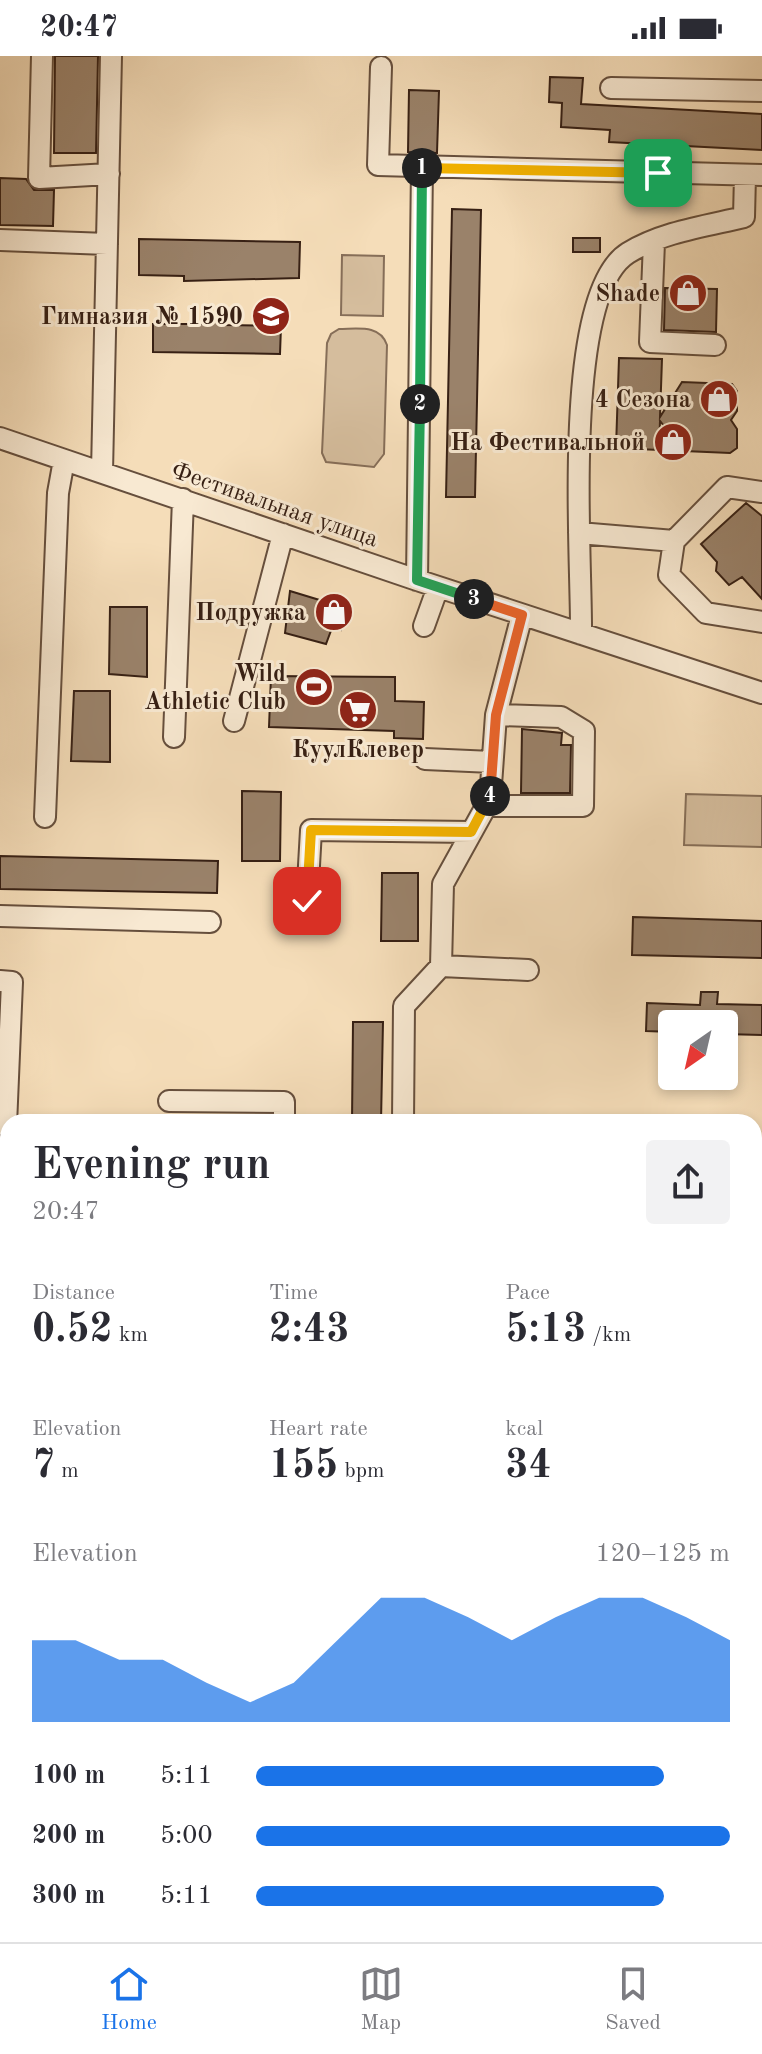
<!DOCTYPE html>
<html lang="en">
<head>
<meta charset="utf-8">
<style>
  body { margin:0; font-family:"Old Standard TT",serif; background:#f2f2f3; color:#2b2b33; height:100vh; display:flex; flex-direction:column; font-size:30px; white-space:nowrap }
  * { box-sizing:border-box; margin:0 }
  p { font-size:26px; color:#7c7c81 }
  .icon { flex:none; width:44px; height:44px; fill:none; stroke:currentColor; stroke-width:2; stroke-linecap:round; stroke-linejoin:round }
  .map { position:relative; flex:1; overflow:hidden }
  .drawer { position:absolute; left:0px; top:1058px; width:762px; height:828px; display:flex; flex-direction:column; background:#fff; border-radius:24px 24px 0 0; box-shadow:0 4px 12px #0003 }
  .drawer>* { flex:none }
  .needle { width:52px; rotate:214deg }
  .controls { position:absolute; left:658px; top:954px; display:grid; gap:16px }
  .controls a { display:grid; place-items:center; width:80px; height:80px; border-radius:8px; background:#fff; box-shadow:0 4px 12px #0003; font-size:40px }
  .pin { position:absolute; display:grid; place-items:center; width:68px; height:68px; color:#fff; margin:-34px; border-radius:16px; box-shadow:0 4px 12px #0006 }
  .km { position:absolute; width:40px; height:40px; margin:-20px; border-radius:50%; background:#222; color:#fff; font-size:22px; line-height:40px; text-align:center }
  .round { display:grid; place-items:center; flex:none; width:84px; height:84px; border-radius:8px; background:#f2f2f3 }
  .headline { display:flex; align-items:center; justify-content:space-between; height:136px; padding:0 32px }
  h1 { font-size:44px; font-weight:600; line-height:60px }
  .metrics { display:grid; grid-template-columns:repeat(3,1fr); gap:12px; height:136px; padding:8px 32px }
  .metrics div { display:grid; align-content:center }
  .metrics b { font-size:40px; font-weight:600 }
  .metrics small { font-size:22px; font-weight:400 }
  .metrics p { font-size:22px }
  .chart { height:224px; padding:16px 32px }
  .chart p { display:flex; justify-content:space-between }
  .chart svg { width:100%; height:144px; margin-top:8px; fill:#1a73e8; opacity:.7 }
  ul { padding:0 32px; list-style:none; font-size:26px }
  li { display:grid; grid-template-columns:128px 96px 1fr; align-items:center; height:60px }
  li i { height:20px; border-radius:10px; background:#1a73e8 }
  .status { display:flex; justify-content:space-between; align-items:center; height:56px; padding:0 40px; background:#fff; direction:ltr }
  .status svg { height:22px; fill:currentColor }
  .dock { display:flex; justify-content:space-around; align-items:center; height:112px; border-top:2px solid #e1e1e2; background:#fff; font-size:22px; color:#7c7c81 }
  .dock a { display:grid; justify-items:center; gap:4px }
  .dock .current { color:#1a73e8 }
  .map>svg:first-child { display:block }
  .green { fill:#d5bd9d; stroke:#866e58; stroke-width:2 }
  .building { fill:#9a826a; stroke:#372014; stroke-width:2 }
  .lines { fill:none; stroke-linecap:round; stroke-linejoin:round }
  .minor-casing { stroke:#664f3d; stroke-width:24 }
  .minor { stroke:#f8e9d2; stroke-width:20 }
  .split-1-casing { stroke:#fff; stroke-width:16 }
  .split-2-casing { stroke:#fff; stroke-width:16 }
  .split-3-casing { stroke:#fff; stroke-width:16 }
  .split-4-casing { stroke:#fff; stroke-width:16 }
  .split-5-casing { stroke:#fff; stroke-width:16 }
  .split-1 { stroke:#f5b400; stroke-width:10 }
  .split-2 { stroke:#22a559; stroke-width:10 }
  .split-3 { stroke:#22a559; stroke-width:10 }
  .split-4 { stroke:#f0652b; stroke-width:10 }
  .split-5 { stroke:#f5b400; stroke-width:10 }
  .labels { text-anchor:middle; stroke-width:6; stroke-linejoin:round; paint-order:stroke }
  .poi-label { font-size:24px; font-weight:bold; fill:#372014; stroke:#f8e9d2; text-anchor:end }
  .street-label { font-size:24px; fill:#372014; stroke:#f8e9d2 }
</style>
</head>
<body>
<div class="status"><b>20:47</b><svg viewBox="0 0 49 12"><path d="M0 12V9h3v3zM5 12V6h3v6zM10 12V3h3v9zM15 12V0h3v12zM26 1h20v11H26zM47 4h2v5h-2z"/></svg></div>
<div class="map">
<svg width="762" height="1886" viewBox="0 0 762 1886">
  <rect width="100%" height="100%" fill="#f5ddb9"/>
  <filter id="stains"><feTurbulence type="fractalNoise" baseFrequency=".0025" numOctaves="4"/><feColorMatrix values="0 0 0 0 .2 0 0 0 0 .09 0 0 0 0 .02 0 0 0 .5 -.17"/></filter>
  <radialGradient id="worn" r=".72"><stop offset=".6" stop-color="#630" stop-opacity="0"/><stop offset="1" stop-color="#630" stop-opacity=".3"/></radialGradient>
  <path class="green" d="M342 199 384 200 383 260 341 259Z
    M339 273C357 273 380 268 387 289L384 398 374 411 326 406 322 397 327 287 331 278Z
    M686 738 762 740V791L684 789Z
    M0 1124 8 1126V1208H0Z"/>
  <path class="building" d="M55 0H98L96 97H54Z
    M550 21 583 22 581 48 762 58V94L609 86 610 74 561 71 562 47 549 46Z
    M409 34 439 35 437 97 408 96Z
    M0 122 26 123 34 134H54L53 170 0 169Z
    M452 153 481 154 475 441H446Z
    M573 182H600V196H573Z
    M139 183 300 186 299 222 184 225V220L139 219Z
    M665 232 717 233 716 276 664 274Z
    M209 259H225V269L281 270 280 298 153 296V268H209Z
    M619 302 662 303 660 361 682 326 732 328 737 335V355L731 364 737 373V392L730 397 684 395 660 365 659 394 616 392Z
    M746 447 762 460V543L742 521 729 529 716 515 717 506 701 488Z
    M290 535 349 553 341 574 332 572 326 588 285 577Z
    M110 551H147V621L109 618Z
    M271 620 395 621V645L424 646 423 683 394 682V675L269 671Z
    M74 635H110V706L71 705Z
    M522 673 562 677 561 689H571L570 737H521Z
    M242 735 281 736 280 805H242Z
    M0 800 218 805 217 837 0 833Z
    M382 817H418V885H381Z
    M633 861 762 865V902L632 899Z
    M701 936H718L717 948 762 949V979L724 978V968H672V976L646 975 647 947 700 949Z
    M353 966H383L381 1066H352Z"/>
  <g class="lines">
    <g class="minor-casing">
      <path id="minor" d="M42 0 39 122 109 118
        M381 11 378 109 762 119
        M611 32 762 35
        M0 184 107 188
        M654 186 650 286 715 289
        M0 382 417 524 762 637
        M102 416 111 0
        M762 436 727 431 674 485 669 519 706 557 762 566
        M579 477 674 485
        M417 524 422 111
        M424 570 438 531
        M581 578C582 502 561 239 628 197 662 176 706 170 744 161L745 119
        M234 665 283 478
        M174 681 183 443
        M425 703 492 706
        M487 750H583L584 675 561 661 496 659
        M45 761 58 437 64 404
        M307 845 311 774 471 776
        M0 860 210 866
        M441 910 528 914
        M0 925 12 926 6 1069 0 1068
        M169 1045 284 1046V1066
        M403 1066 404 950 441 910 443 828 490 743 496 659 522 559
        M754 1185H762
        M754 1267 762 1269
        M0 1275 8 1276
        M0 1322 8 1324
        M754 1439 757 1321 762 1298
        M0 1501 8 1503
        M0 1532 8 1533
        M754 1785H762
        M552 1878V1886
        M61 1886V1878
        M751 1886V1878"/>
    </g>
    <use href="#minor" class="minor"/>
  </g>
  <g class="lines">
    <g class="split-1-casing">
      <path id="split-1" d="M422 112 658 117"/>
    </g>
    <g class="split-2-casing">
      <path id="split-2" d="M420 348 422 112"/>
    </g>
    <g class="split-3-casing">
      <path id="split-3" d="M420 348 417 524 474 543"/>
    </g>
    <g class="split-4-casing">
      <path id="split-4" d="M474 543 522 559 496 659 490 740"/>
    </g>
    <g class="split-5-casing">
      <path id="split-5" d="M307 845 311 774 471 776 490 740"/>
    </g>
    <use href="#split-1" class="split-1"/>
    <use href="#split-2" class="split-2"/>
    <use href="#split-3" class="split-3"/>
    <use href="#split-4" class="split-4"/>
    <use href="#split-5" class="split-5"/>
  </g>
  <defs>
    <g id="shop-disc" transform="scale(2)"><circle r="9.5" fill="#8f2418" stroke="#f8e9d2"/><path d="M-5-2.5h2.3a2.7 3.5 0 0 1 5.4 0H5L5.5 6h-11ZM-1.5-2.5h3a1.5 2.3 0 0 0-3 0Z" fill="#fff"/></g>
    <g id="school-disc" transform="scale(2)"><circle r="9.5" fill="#8f2418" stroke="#f8e9d2"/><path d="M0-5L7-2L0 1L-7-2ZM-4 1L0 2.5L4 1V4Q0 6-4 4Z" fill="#fff"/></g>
    <g id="stadium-disc" transform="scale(2)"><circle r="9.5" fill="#8f2418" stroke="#f8e9d2"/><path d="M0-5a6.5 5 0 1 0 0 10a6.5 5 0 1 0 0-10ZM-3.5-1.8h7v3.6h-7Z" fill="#fff"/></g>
    <g id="supermarket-disc" transform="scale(2)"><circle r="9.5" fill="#8f2418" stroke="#f8e9d2"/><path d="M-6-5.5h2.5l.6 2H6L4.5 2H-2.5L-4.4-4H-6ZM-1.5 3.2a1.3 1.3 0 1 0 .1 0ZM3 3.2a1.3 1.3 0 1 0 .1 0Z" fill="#fff"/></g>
  </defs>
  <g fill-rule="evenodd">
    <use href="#shop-disc" x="688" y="237"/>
    <use href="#school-disc" x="271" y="260"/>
    <use href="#shop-disc" x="719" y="343"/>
    <use href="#shop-disc" x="673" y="386"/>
    <use href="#shop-disc" x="334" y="556"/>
    <use href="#stadium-disc" x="314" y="631"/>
    <use href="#supermarket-disc" x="358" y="654"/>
  </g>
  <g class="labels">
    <g class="poi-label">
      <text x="660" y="245">Shade</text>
      <text x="243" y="268">Гимназия № 1590</text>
      <text x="691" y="351">4 Сезона</text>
      <text x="645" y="394">На Фестивальной</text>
      <text x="306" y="564">Подружка</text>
      <text x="286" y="625">Wild<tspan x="286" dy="28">Athletic Club</tspan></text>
      <text x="358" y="701" text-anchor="middle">КуулКлевер</text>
    </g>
    <g class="street-label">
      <text transform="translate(275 448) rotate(19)" y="8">Фестивальная улица</text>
    </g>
  </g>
  <rect width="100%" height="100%" filter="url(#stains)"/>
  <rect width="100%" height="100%" fill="url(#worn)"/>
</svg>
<div class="controls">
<a><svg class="needle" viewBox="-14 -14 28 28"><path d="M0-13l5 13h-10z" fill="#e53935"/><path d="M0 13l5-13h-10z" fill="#7c7c81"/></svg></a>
</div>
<div class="pin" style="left:658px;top:117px;background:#1e9e55"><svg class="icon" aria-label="arrive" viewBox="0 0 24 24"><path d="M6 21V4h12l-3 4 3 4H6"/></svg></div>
<div class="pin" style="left:307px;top:845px;background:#d93025"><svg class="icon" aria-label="check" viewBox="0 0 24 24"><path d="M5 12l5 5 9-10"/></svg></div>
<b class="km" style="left:422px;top:112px">1</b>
<b class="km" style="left:420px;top:348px">2</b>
<b class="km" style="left:474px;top:543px">3</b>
<b class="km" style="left:490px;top:740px">4</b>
<section class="drawer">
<div class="headline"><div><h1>Evening run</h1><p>20:47</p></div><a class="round"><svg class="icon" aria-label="share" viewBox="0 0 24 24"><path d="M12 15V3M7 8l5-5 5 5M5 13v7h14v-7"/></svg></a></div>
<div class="metrics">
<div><p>Distance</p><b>0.52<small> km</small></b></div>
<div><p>Time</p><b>2:43</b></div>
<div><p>Pace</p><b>5:13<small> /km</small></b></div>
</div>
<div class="metrics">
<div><p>Elevation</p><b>7<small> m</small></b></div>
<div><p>Heart rate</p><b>155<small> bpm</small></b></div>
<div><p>kcal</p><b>34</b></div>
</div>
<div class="chart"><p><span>Elevation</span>120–125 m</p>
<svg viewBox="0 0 160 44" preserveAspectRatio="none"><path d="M0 44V19L10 19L20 25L30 25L40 32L50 38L60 32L70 19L80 6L90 6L100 12L110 19L120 12L130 6L140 6L150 12L160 19V44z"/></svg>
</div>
<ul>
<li><b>100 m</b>5:11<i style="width:86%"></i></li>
<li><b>200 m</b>5:00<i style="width:100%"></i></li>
<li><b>300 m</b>5:11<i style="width:86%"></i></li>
</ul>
</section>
</div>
<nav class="dock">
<a class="current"><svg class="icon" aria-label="home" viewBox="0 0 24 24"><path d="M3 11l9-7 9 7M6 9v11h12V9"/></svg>Home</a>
<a><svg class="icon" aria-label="map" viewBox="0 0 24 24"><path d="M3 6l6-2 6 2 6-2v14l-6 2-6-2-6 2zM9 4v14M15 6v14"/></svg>Map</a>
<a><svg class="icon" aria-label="saved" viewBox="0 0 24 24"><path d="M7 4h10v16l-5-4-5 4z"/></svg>Saved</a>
</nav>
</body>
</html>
